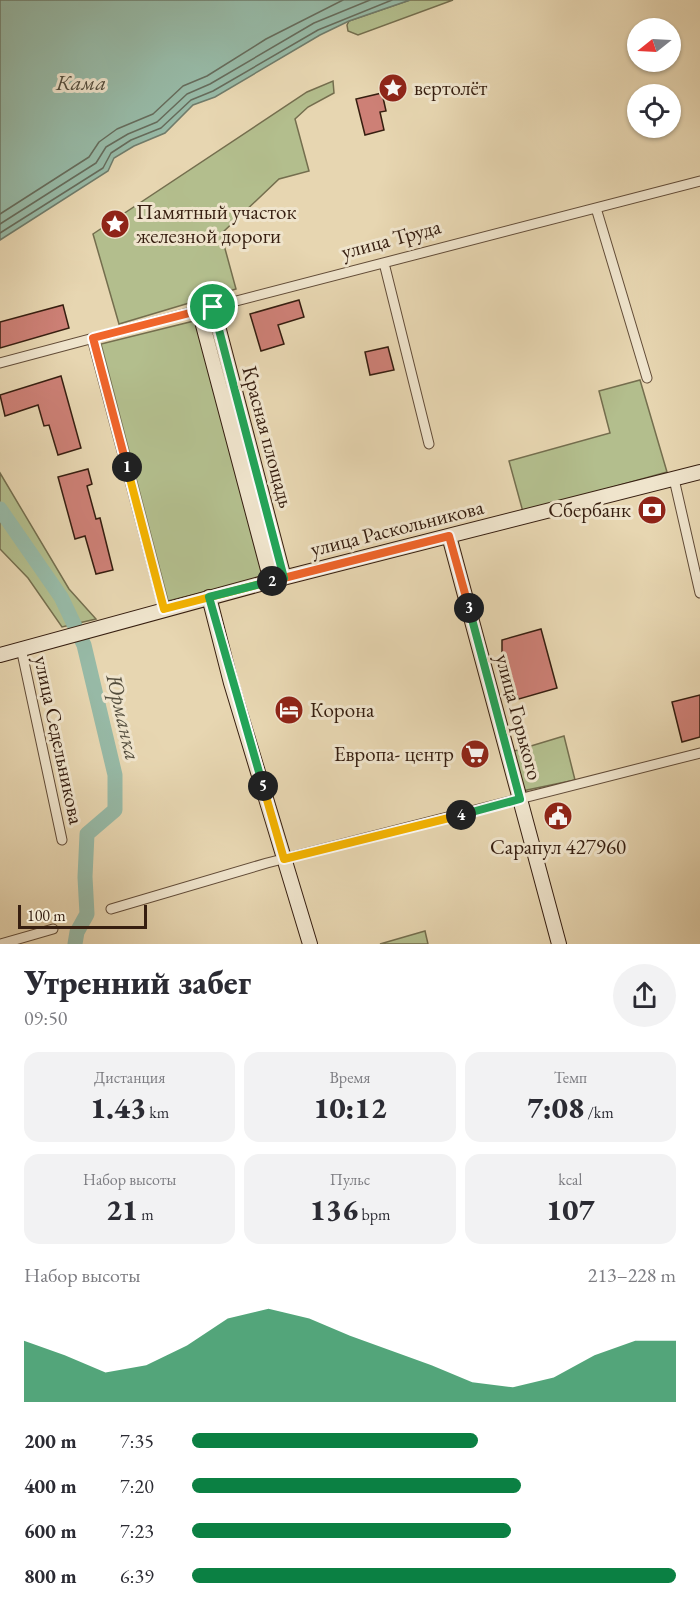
<!DOCTYPE html>
<html lang="ru">
<head>
<meta charset="utf-8">
<style>
  body { margin:0; font-family:"EB Garamond",serif; background:#f2f2f3; color:#2b2b33; height:100vh; display:flex; flex-direction:column; font-size:22px; white-space:nowrap }
  * { box-sizing:border-box; margin:0 }
  p { font-size:20px; color:#7c7c81 }
  .icon { flex:none; width:33px; height:33px; fill:none; stroke:currentColor; stroke-width:2; stroke-linecap:round; stroke-linejoin:round }
  .map { position:relative; height:944px; overflow:hidden }
  .details { display:flex; flex-direction:column; background:#fff; flex:1 }
  .details>* { flex:none }
  .needle { width:39px; rotate:252deg }
  .buttons { position:absolute; left:627px; top:18px; display:grid; gap:12px }
  .buttons a { display:grid; place-items:center; width:54px; height:54px; border-radius:50%; background:#fff; box-shadow:0 2px 4px #0004; font-size:30px }
  .scale { position:absolute; left:18px; bottom:15px; width:129px; box-sizing:border-box; padding-left:6px; border:3px solid #361e10; border-top:0; font-size:16px; line-height:21px; white-space:nowrap; color:#361e10; -webkit-text-stroke:4px #efe4cc; paint-order:stroke }
  .pin { position:absolute; display:grid; place-items:center; width:51px; height:51px; color:#fff; margin:-26px; border:3px solid #fff; border-radius:50%; box-shadow:0 2px 6px #0007 }
  .km { position:absolute; width:30px; height:30px; margin:-15px; border-radius:50%; background:#222; color:#fff; font-size:16px; line-height:30px; text-align:center }
  .round { display:grid; place-items:center; flex:none; width:63px; height:63px; border-radius:32px; background:#f2f2f3 }
  .overview { display:flex; align-items:center; justify-content:space-between; height:102px; padding:0 24px }
  h1 { font-size:33px; font-weight:800; line-height:45px }
  .stats { display:grid; grid-template-columns:repeat(3,1fr); gap:9px; height:102px; padding:6px 24px }
  .stats div { display:grid; align-content:center; border-radius:15px; background:#f2f2f3; text-align:center }
  .stats b { font-size:30px; font-weight:800 }
  .stats small { font-size:16px; font-weight:400 }
  .stats p { font-size:16px }
  .chart { height:168px; padding:12px 24px }
  .chart p { display:flex; justify-content:space-between }
  .chart svg { width:100%; height:108px; margin-top:6px; fill:#0b8043; opacity:.7 }
  ul { padding:0 24px; list-style:none; font-size:20px }
  li { display:grid; grid-template-columns:96px 72px 1fr; align-items:center; height:45px }
  li i { height:15px; border-radius:8px; background:#0b8043 }
  .map>svg:first-child { display:block }
  .green { fill:#b3be8d; stroke:#746e4e; stroke-width:1.5 }
  .water { fill:#97baa7; stroke:#707c6b; stroke-width:1.5 }
  .lines { fill:none; stroke-linecap:round; stroke-linejoin:round }
  .shore { stroke:#666c5c; stroke-width:1.5 }
  .river { stroke:#97baa7; stroke-width:15 }
  .building { fill:#cd8076; stroke:#361e10; stroke-width:1.5 }
  .street-casing { stroke:#624c38; stroke-width:11 }
  .secondary-casing { stroke:#361e10; stroke-width:16 }
  .street { stroke:#efe4cc; stroke-width:9 }
  .secondary { stroke:#efe4cc; stroke-width:14 }
  .split-1-casing { stroke:#fff; stroke-width:12 }
  .split-2-casing { stroke:#fff; stroke-width:12 }
  .split-3-casing { stroke:#fff; stroke-width:12 }
  .split-4-casing { stroke:#fff; stroke-width:12 }
  .split-5-casing { stroke:#fff; stroke-width:12 }
  .split-6-casing { stroke:#fff; stroke-width:12 }
  .split-7-casing { stroke:#fff; stroke-width:12 }
  .split-1 { stroke:#f0652b; stroke-width:8 }
  .split-2 { stroke:#f5b400; stroke-width:8 }
  .split-3 { stroke:#f0652b; stroke-width:8 }
  .split-4 { stroke:#22a559; stroke-width:8 }
  .split-5 { stroke:#f5b400; stroke-width:8 }
  .split-6 { stroke:#22a559; stroke-width:8 }
  .split-7 { stroke:#22a559; stroke-width:8 }
  .labels { text-anchor:middle; stroke-width:6; stroke-linejoin:round; paint-order:stroke }
  .poi-label { font-size:21px; fill:#361e10; stroke:#efe4cc; text-anchor:start }
  .street-label { font-size:21px; fill:#361e10; stroke:#efe4cc }
  .water-label { font-size:22px; font-style:italic; fill:#534d3d; stroke:#efe4cc }
</style>
</head>
<body>
<div class="map">
<svg width="700" height="944" viewBox="0 0 700 944">
  <rect width="100%" height="100%" fill="#e7d6b1"/>
  <filter id="stains"><feTurbulence type="fractalNoise" baseFrequency=".00333" numOctaves="4"/><feColorMatrix values="0 0 0 0 .2 0 0 0 0 .09 0 0 0 0 .02 0 0 0 .5 -.17"/></filter>
  <radialGradient id="worn" r=".72"><stop offset=".6" stop-color="#630" stop-opacity="0"/><stop offset="1" stop-color="#630" stop-opacity=".3"/></radialGradient>
  <path class="green" d="M410 0H453L358 35 348 31 347 25 349 21Z
    M333 81 334 93 308 107 295 119 309 171 279 179 221 234 236 289 119 324 93 234 307 92Z
    M198 320 265 577 168 601 101 344Z
    M640 380 667 472 523 512 509 461 610 433 599 391Z
    M0 473 69 589 96 619 62 627 28 578 0 549Z
    M564 736 575 780 522 791 511 752Z
    M425 931 428 944H380Z"/>
  <path class="water" d="M0 0H410L349 21 320 35 215 97 193 105 165 133 134 146 114 158 108 171 0 240Z"/>
  <g class="lines">
    <path class="shore" d="M0 214 89 157 99 142 117 129 153 114 183 86 207 76 266 39 343 0
      M0 224 96 163 106 147 128 134 157 122 187 94 210 84 314 23 370 0
      M0 233 103 168 111 153 131 140 161 128 191 100 213 91 318 30 392 0"/>
    <path class="river" d="M0 509 61 597 84 645 115 775V810L87 834 85 877 87 914 77 932 75 944"/>
  </g>
  <path class="building" d="M382 93 386 111 380 112 384 130 365 135 356 99Z
    M299 300 304 317 278 325 284 344 261 351 250 314Z
    M63 305 69 328 0 348V322Z
    M388 347 394 370 370 375 365 352Z
    M61 376 81 448 58 455 49 425 44 426 38 405 5 416 0 395Z
    M88 469 92 484 87 486 96 519 100 518 113 570 96 574 85 536 75 539 58 477Z
    M541 629 557 688 519 699 502 673V640Z
    M700 695V737L682 742 672 702Z"/>
  <g class="lines">
    <g class="street-casing">
      <path id="street" d="M596 208 647 378
        M384 263 429 444
        M213 307 700 181
        M92 338 164 609
        M0 363 199 310
        M674 479 700 593
        M21 648 62 840
        M111 909 267 863 700 753
        M1 944 53 929"/>
    </g>
    <g class="secondary-casing">
      <path id="secondary" d="M449 536 559 944
        M271 581 199 310 213 307 284 578
        M209 597 231 683 310 944
        M0 655 271 581 700 472"/>
    </g>
    <use href="#street" class="street"/>
    <use href="#secondary" class="secondary"/>
  </g>
  <g class="lines">
    <g class="split-1-casing">
      <path id="split-1" d="M127 467 93 338 213 307"/>
    </g>
    <g class="split-2-casing">
      <path id="split-2" d="M127 467 164 609 272 581"/>
    </g>
    <g class="split-3-casing">
      <path id="split-3" d="M272 581 449 536 469 608"/>
    </g>
    <g class="split-4-casing">
      <path id="split-4" d="M461 815 520 799 469 608"/>
    </g>
    <g class="split-5-casing">
      <path id="split-5" d="M263 786 284 859 461 815"/>
    </g>
    <g class="split-6-casing">
      <path id="split-6" d="M263 786 209 597 268 582"/>
    </g>
    <g class="split-7-casing">
      <path id="split-7" d="M213 307 284 578 268 582"/>
    </g>
    <use href="#split-1" class="split-1"/>
    <use href="#split-2" class="split-2"/>
    <use href="#split-3" class="split-3"/>
    <use href="#split-4" class="split-4"/>
    <use href="#split-5" class="split-5"/>
    <use href="#split-6" class="split-6"/>
    <use href="#split-7" class="split-7"/>
  </g>
  <defs>
    <g id="sight-disc" transform="scale(1.5)"><circle r="9.5" fill="#8f2418" stroke="#efe4cc"/><path d="M0-6L1.8-2.2L6-1.7L2.9 1.2L3.7 5.4L0 3.3L-3.7 5.4L-2.9 1.2L-6-1.7L-1.8-2.2Z" fill="#fff"/></g>
    <g id="bank-disc" transform="scale(1.5)"><circle r="9.5" fill="#8f2418" stroke="#efe4cc"/><path d="M-6-4H6V4H-6ZM0-2.3a2.3 2.3 0 1 0 0 4.6a2.3 2.3 0 1 0 0-4.6Z" fill="#fff"/></g>
    <g id="hotel-disc" transform="scale(1.5)"><circle r="9.5" fill="#8f2418" stroke="#efe4cc"/><path d="M-6-4.5h1.5V1H6V5H4.5V3h-9V5H-6ZM-4 0a1.8 1.8 0 1 1 3.6 0ZM.5 0V-2.5h3Q6-2.5 6 0Z" fill="#fff"/></g>
    <g id="supermarket-disc" transform="scale(1.5)"><circle r="9.5" fill="#8f2418" stroke="#efe4cc"/><path d="M-6-5.5h2.5l.6 2H6L4.5 2H-2.5L-4.4-4H-6ZM-1.5 3.2a1.3 1.3 0 1 0 .1 0ZM3 3.2a1.3 1.3 0 1 0 .1 0Z" fill="#fff"/></g>
    <g id="civic-disc" transform="scale(1.5)"><circle r="9.5" fill="#8f2418" stroke="#efe4cc"/><path d="M-.6-6.5H3V-4.5H.6V-3L4-1V1h2V6H-6V1h2V-1L-.6-3ZM-1.2 2.5V6h2.4V2.5Z" fill="#fff"/></g>
  </defs>
  <g fill-rule="evenodd">
    <use href="#sight-disc" x="393" y="88"/>
    <use href="#sight-disc" x="115" y="224"/>
    <use href="#bank-disc" x="652" y="510"/>
    <use href="#hotel-disc" x="289" y="710"/>
    <use href="#supermarket-disc" x="475" y="754"/>
    <use href="#civic-disc" x="558" y="816"/>
  </g>
  <g class="labels">
    <g class="poi-label">
      <text x="414" y="95">вертолёт</text>
      <text x="136" y="219">Памятный участок<tspan x="136" dy="24">железной дороги</tspan></text>
      <text x="631" y="517" text-anchor="end">Сбербанк</text>
      <text x="310" y="717">Корона</text>
      <text x="454" y="761" text-anchor="end">Европа- центр</text>
      <text x="558" y="854" text-anchor="middle">Сарапул 427960</text>
    </g>
    <g class="street-label">
      <text transform="translate(391 239) rotate(-15)" y="7">улица Труда</text>
      <text transform="translate(268 437) rotate(75)" y="7">Красная площадь</text>
      <text transform="translate(397 528) rotate(-14)" y="7">улица Раскольникова</text>
      <text transform="translate(519 717) rotate(75)" y="7">улица Горького</text>
      <text transform="translate(59 740) rotate(78)" y="7">улица Седельникова</text>
    </g>
    <g class="water-label">
      <text x="81" y="90">Кама</text>
      <text transform="translate(124 717) rotate(77)" y="8">Юрманка</text>
    </g>
  </g>
  <rect width="100%" height="100%" filter="url(#stains)"/>
  <rect width="100%" height="100%" fill="url(#worn)"/>
</svg>
<div class="buttons">
<a><svg class="needle" viewBox="-14 -14 28 28"><path d="M0-13l5 13h-10z" fill="#e53935"/><path d="M0 13l5-13h-10z" fill="#7c7c81"/></svg></a>
<a><svg class="icon" aria-label="locate" viewBox="0 0 24 24"><circle cx="12" cy="12" r="6"/><path d="M12 2v4M12 18v4M2 12h4M18 12h4"/></svg></a>
</div>
<div class="scale">100 m</div>
<div class="pin" style="left:213px;top:307px;background:#1e9e55"><svg class="icon" aria-label="arrive" viewBox="0 0 24 24"><path d="M6 21V4h12l-3 4 3 4H6"/></svg></div>
<b class="km" style="left:127px;top:467px">1</b>
<b class="km" style="left:272px;top:581px">2</b>
<b class="km" style="left:469px;top:608px">3</b>
<b class="km" style="left:461px;top:815px">4</b>
<b class="km" style="left:263px;top:786px">5</b>
</div>
<section class="details">
<div class="overview"><div><h1>Утренний забег</h1><p>09:50</p></div><a class="round"><svg class="icon" aria-label="share" viewBox="0 0 24 24"><path d="M12 15V3M7 8l5-5 5 5M5 13v7h14v-7"/></svg></a></div>
<div class="stats">
<div><p>Дистанция</p><b>1.43<small> km</small></b></div>
<div><p>Время</p><b>10:12</b></div>
<div><p>Темп</p><b>7:08<small> /km</small></b></div>
</div>
<div class="stats">
<div><p>Набор высоты</p><b>21<small> m</small></b></div>
<div><p>Пульс</p><b>136<small> bpm</small></b></div>
<div><p>kcal</p><b>107</b></div>
</div>
<div class="chart"><p><span>Набор высоты</span>213–228 m</p>
<svg viewBox="0 0 160 44" preserveAspectRatio="none"><path d="M0 44V19L10 25L20 32L30 29L40 21L50 10L60 6L70 10L80 17L90 23L100 29L110 36L120 38L130 34L140 25L150 19L160 19V44z"/></svg>
</div>
<ul>
<li><b>200 m</b>7:35<i style="width:59%"></i></li>
<li><b>400 m</b>7:20<i style="width:68%"></i></li>
<li><b>600 m</b>7:23<i style="width:66%"></i></li>
<li><b>800 m</b>6:39<i style="width:100%"></i></li>
</ul>
</section>
</body>
</html>
